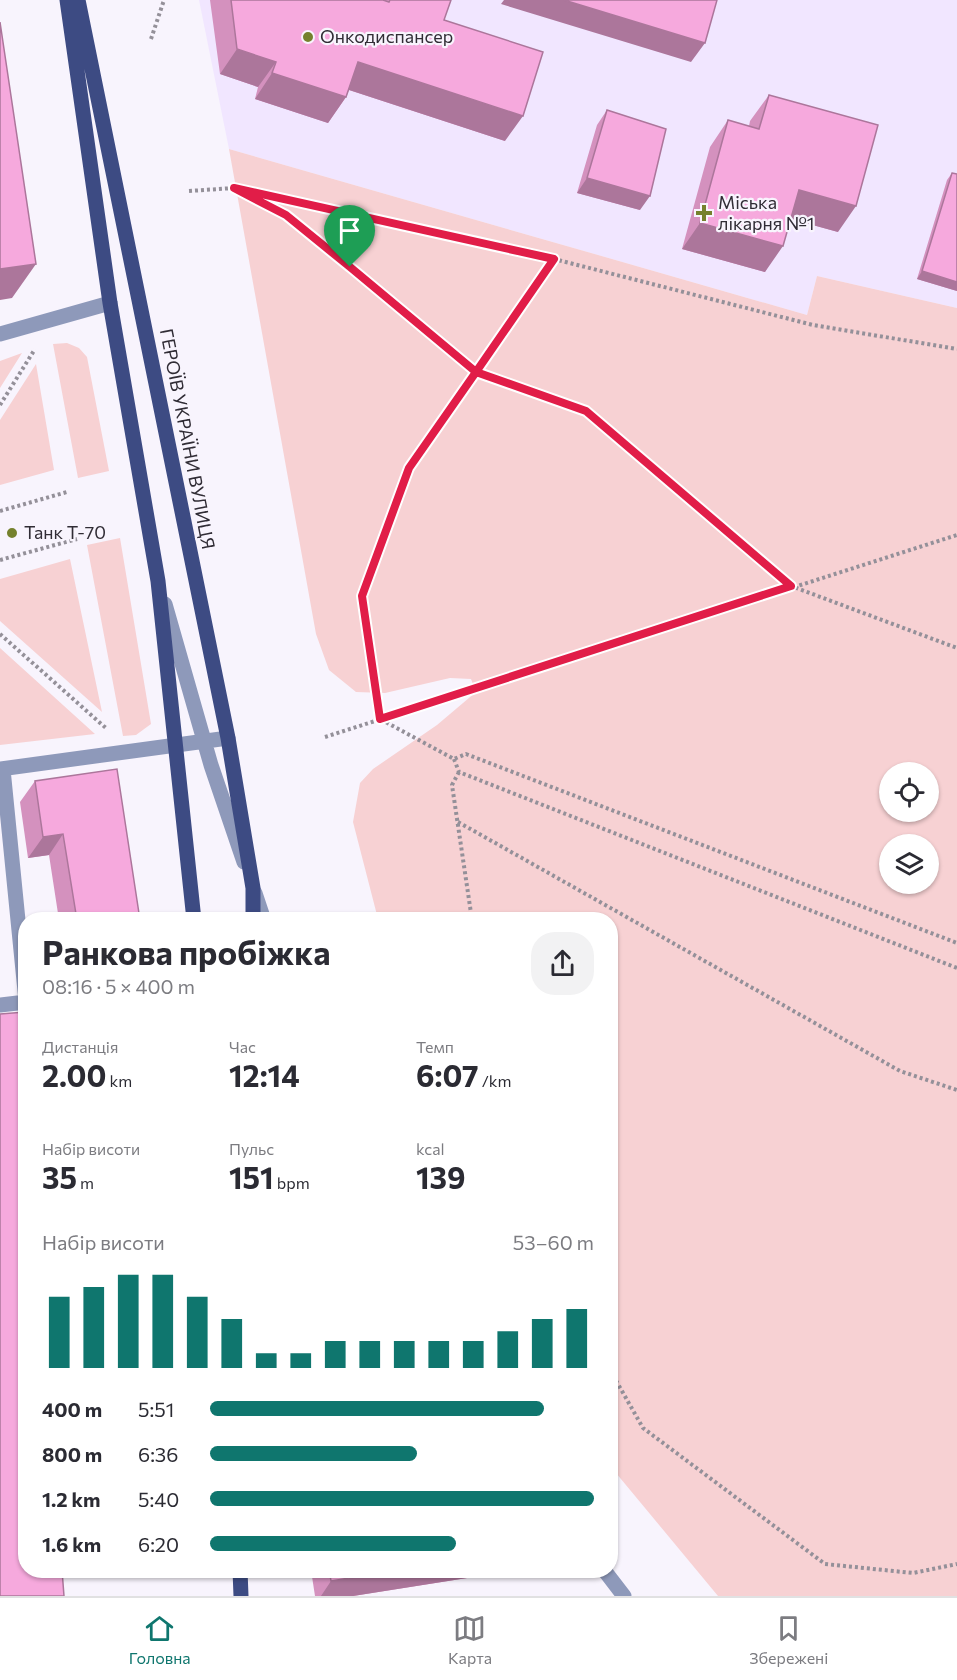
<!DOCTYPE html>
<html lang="uk">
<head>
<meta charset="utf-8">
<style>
  body { margin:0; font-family:Commissioner,sans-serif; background:#f2f2f3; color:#2b2b33; height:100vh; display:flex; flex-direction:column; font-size:22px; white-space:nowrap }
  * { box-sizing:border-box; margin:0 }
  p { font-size:20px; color:#7c7c81 }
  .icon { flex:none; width:33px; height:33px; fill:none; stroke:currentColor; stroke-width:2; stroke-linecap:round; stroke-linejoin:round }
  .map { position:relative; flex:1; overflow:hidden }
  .drawer { position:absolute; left:18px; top:912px; width:600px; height:666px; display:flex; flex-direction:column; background:#fff; border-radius:24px; box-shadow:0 2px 4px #0004 }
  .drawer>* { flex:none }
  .controls { position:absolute; left:879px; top:762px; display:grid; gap:12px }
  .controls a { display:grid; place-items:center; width:60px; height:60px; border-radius:50%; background:#fff; box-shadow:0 2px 4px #0004; font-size:30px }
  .pin { position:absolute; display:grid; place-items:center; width:51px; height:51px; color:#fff; margin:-62px -26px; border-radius:50% 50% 50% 0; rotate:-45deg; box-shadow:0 0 6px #0007 }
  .pin .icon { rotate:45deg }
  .round { display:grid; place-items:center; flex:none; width:63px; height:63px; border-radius:24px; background:#f2f2f3 }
  .head { display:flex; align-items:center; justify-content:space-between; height:102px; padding:0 24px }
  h1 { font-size:33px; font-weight:700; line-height:45px }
  .figures { display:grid; grid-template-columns:repeat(3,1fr); gap:9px; height:102px; padding:6px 24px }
  .figures div { display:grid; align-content:center }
  .figures b { font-size:30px; font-weight:700 }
  .figures small { font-size:16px; font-weight:400 }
  .figures p { font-size:16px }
  .chart { height:168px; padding:12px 24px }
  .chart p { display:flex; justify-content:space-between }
  .chart svg { width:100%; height:108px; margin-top:6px; stroke:#0f766e; stroke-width:6 }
  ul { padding:0 24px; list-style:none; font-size:20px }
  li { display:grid; grid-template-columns:96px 72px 1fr; align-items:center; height:45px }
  li i { height:15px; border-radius:8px; background:#0f766e }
  .tab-bar { display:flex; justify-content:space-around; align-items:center; height:84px; border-top:2px solid #e1e1e2; background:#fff; font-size:16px; color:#7c7c81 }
  .tab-bar a { display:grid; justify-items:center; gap:3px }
  .tab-bar .selected { color:#0f766e }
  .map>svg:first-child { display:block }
  .built { fill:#f1e6ff }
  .green { fill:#f7d1d3; fill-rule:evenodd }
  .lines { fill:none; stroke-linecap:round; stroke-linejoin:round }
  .path { stroke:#949099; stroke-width:4; stroke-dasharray:3 3; stroke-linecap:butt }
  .minor { stroke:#8e99ba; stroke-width:15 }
  .major { stroke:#3d4b83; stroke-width:15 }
  .wall { fill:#d491be }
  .shaded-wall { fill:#ac769b }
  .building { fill:#f6a9dd; stroke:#ac769b; stroke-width:1.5 }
  .route-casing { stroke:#fff; stroke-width:12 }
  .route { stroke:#e11d48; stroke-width:8 }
  .poi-dot { fill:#75812d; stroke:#f8f4fd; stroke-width:2 }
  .labels { text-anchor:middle; stroke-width:4.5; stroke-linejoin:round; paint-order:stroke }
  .poi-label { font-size:18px; fill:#302c35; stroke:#f8f4fd; text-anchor:start }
  .street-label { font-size:18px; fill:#302c35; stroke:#f8f4fd }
</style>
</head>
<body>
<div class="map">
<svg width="957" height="1596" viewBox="0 0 957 1596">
  <rect width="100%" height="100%" fill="#f8f4fd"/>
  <path class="built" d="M199 0H957V308L817 276 807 315 229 149Z"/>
  <path class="green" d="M229 149 807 315 817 276 957 308V1596H718L611 1467 610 920 378 919 353 822 360 783 373 769 437 725 476 692 471 679 450 678 385 693 356 692 329 670 316 634ZM890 772H928V812H890ZM890 844H928V884H890Z
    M67 343 79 348 87 357 109 471 78 478 53 344Z
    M22 353 0 388V361Z
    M36 364 54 470 0 485V420Z
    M120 538 151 724 136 735 123 736 87 545Z
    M70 559 102 712 0 621V579Z
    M0 648 95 734 0 745Z"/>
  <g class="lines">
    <path class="path" d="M151 39 164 0
      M234 188 286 215 476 372 586 411 791 586 957 648
      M189 191 234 188 554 259 813 325 957 349
      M554 259 409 468 362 596 380 719 454 759 466 754 957 943
      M0 405 35 349
      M0 511 67 492
      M0 560 77 539
      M0 634 107 729
      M325 737 957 535
      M454 759 459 772 957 968
      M459 772 452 785 472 920
      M458 822 900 1071 957 1090
      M610 1370 643 1428 825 1564 913 1573 957 1564"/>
    <path class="minor" d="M0 334 110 303
      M165 604 211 765 244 862
      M0 769 228 738
      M3 769 26 1001
      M255 893 264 920
      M0 1005 26 1002
      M604 1570 624 1596"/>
    <path class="major" d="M67 0 110 303 158 581 194 920
      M78 0 228 738 253 888V920
      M240 1570 241 1596"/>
  </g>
  <path class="wall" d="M210 0H451L444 20 505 141 349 90 346 97 328 123 255 99 258 87 220 74Z
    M769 95 838 232 791 219 765 272 682 249 710 147 728 120 749 126 750 121Z
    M607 110 640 210 577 193 597 125Z
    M952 173 957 174V291L917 279 947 180Z
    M35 781 140 920H59L49 855 28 858 20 802Z
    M311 1570H489L486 1575 353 1596H315Z"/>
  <path class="shaded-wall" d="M504 0H564L705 43 691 62 501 4Z
    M237 49 276 62 258 87 220 74Z
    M358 62 523 116 505 141 340 87Z
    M272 73 346 97 328 123 255 99Z
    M587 178 650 196 640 210 577 193Z
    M799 190 856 206 838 232 780 216Z
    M700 223 783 246 765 272 682 249Z
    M36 264 12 298 0 300V269Z
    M922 271 957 282V291L917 279Z
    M63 834 49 855 28 858 43 837Z
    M398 1570H489L486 1575 353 1596H321L331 1581Z"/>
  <path class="building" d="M231 0H383L389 2 390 0H451L444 20 543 52 523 116 358 62 346 97 272 73 276 62 237 49Z
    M564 0H717L705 43Z
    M0 22 36 264 0 269Z
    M769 95 878 125 856 206 799 190 783 246 700 223 728 120 759 129Z
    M607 110 666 129 650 196 587 178Z
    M952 173 957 174V282L922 271Z
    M117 769 140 920H77L63 834 43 837 35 781Z
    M25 1012 26 1570H62L64 1596H0V1014Z
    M329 1570H398L331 1581Z"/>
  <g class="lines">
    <g class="route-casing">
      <path id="route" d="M350 267 476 372 409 468 362 596 380 719 791 586 586 411 476 372 554 259 234 188 286 215 350 267"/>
    </g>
    <use href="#route" class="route"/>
  </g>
  <g class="poi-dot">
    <circle cx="308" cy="37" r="6"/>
    <path d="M701 204h6v6h6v6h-6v6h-6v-6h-6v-6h6z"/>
    <circle cx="12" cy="533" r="6"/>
  </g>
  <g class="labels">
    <g class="poi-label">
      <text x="320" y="43">Онкодиспансер</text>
      <text x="718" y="209">Міська<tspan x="718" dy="21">лікарня №1</tspan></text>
      <text x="24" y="539">Танк Т-70</text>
    </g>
    <g class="street-label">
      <text transform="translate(187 439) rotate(79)" y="6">ГЕРОЇВ УКРАЇНИ ВУЛИЦЯ</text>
    </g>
  </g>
</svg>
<div class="controls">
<a><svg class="icon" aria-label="locate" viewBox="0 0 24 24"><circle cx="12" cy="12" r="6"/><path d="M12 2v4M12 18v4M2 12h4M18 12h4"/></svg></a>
<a><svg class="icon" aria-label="layers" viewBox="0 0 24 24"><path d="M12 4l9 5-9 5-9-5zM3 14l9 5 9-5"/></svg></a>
</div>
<div class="pin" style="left:350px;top:267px;background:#1e9e55"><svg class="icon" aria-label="arrive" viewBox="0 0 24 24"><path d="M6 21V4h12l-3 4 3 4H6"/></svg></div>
<section class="drawer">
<div class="head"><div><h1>Ранкова пробіжка</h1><p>08:16 · 5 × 400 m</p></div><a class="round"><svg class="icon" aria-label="share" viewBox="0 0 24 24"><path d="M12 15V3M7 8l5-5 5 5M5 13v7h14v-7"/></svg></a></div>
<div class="figures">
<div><p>Дистанція</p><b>2.00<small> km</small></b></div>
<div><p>Час</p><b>12:14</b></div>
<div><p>Темп</p><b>6:07<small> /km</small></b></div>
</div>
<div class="figures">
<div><p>Набір висоти</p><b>35<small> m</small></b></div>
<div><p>Пульс</p><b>151<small> bpm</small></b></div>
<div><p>kcal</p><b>139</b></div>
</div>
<div class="chart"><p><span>Набір висоти</span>53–60 m</p>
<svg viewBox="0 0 160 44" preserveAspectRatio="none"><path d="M5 44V15M15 44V11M25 44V6M35 44V6M45 44V15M55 44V24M65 44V38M75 44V38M85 44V33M95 44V33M105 44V33M115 44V33M125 44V33M135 44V29M145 44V24M155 44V20"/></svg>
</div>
<ul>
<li><b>400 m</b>5:51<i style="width:87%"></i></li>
<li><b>800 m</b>6:36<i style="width:54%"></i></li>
<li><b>1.2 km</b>5:40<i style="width:100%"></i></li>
<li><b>1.6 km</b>6:20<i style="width:64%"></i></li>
</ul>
</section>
</div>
<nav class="tab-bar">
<a class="selected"><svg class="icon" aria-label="home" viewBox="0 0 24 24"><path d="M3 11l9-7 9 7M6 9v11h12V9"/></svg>Головна</a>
<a><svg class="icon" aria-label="map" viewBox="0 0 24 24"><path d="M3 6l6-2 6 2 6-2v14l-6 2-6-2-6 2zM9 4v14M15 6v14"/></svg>Карта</a>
<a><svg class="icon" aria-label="saved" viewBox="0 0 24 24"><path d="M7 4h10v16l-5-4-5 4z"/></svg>Збережені</a>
</nav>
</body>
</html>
